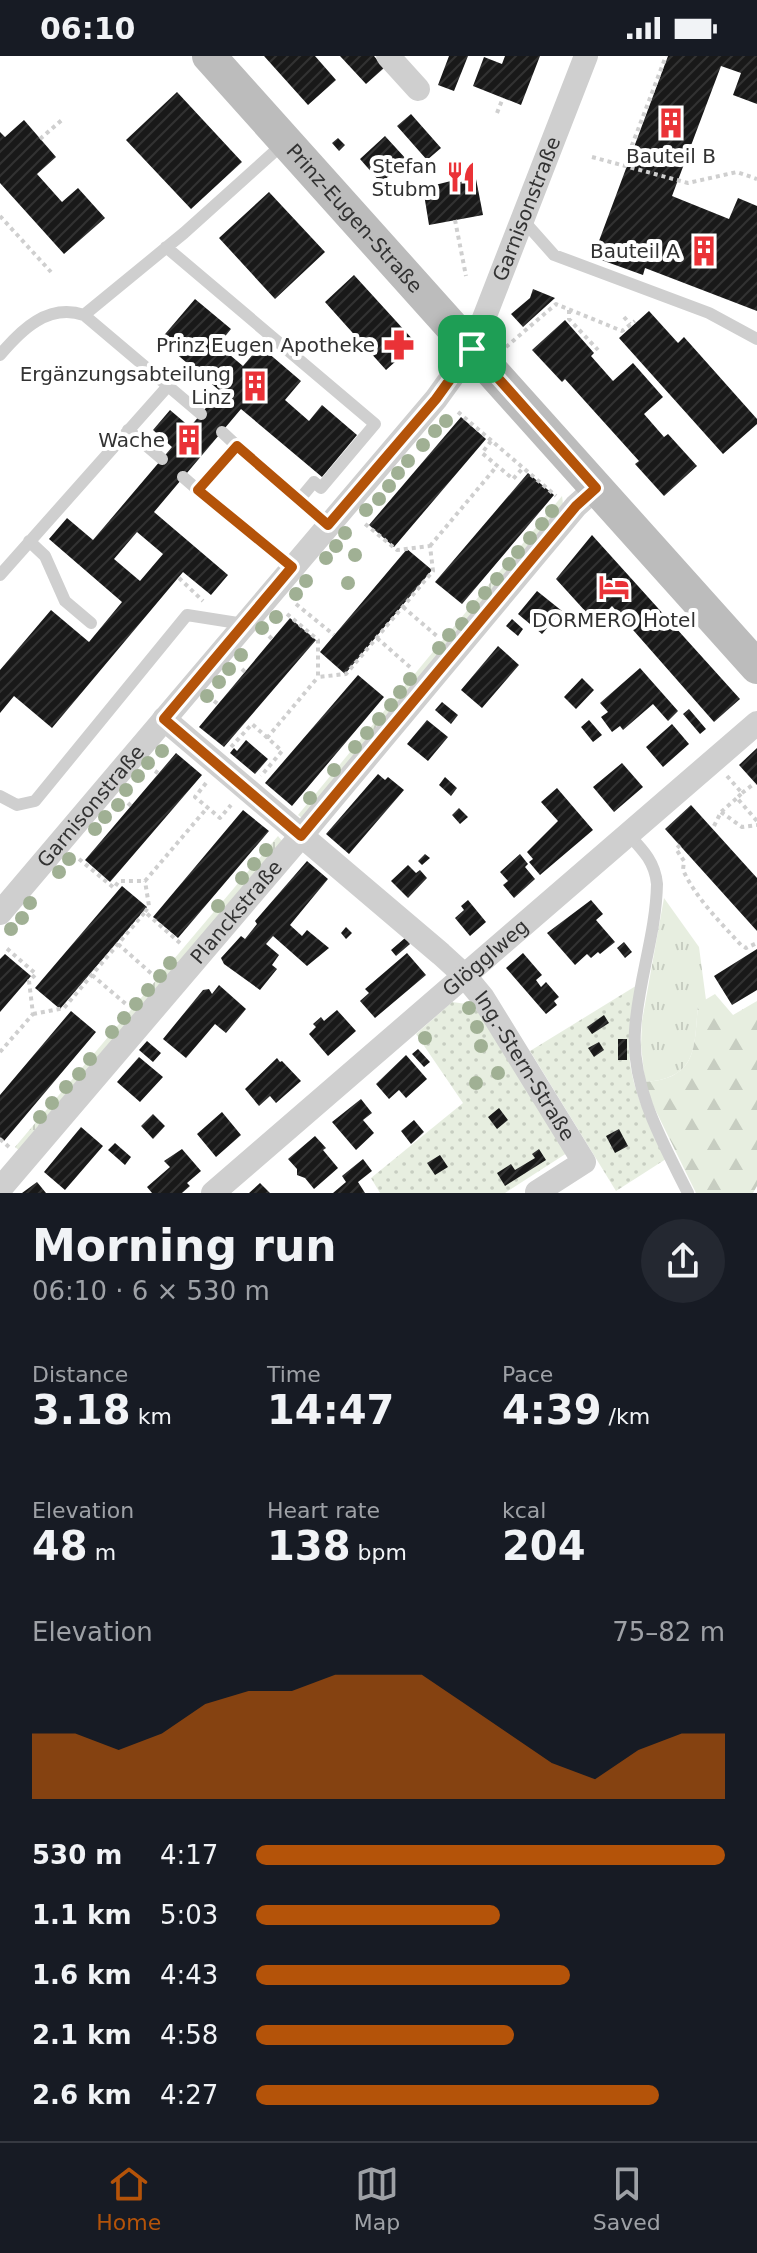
<!DOCTYPE html>
<html lang="en">
<head>
<meta charset="utf-8">
<style>
  body { margin:0; font-family:"DejaVu Sans",sans-serif; background:#242831; color:#f1f3f6; height:100vh; display:flex; flex-direction:column; font-size:30px; white-space:nowrap }
  * { box-sizing:border-box; margin:0 }
  p { font-size:26px; color:#9ea1a6 }
  .icon { flex:none; width:44px; height:44px; fill:none; stroke:currentColor; stroke-width:2; stroke-linecap:round; stroke-linejoin:round }
  .map { position:relative; height:1137px; overflow:hidden }
  .sheet { display:flex; flex-direction:column; background:#171b24; flex:1 }
  .sheet>* { flex:none }
  .pin { position:absolute; display:grid; place-items:center; width:68px; height:68px; color:#fff; margin:-34px; border-radius:16px; box-shadow:0 4px 12px #0006 }
  .round { display:grid; place-items:center; flex:none; width:84px; height:84px; border-radius:42px; background:#242831 }
  .headline { display:flex; align-items:center; justify-content:space-between; height:136px; padding:0 32px }
  h1 { font-size:44px; font-weight:800; line-height:60px }
  .metrics { display:grid; grid-template-columns:repeat(3,1fr); gap:12px; height:136px; padding:8px 32px }
  .metrics div { display:grid; align-content:center }
  .metrics b { font-size:40px; font-weight:800 }
  .metrics small { font-size:22px; font-weight:400 }
  .metrics p { font-size:22px }
  .chart { height:224px; padding:16px 32px }
  .chart p { display:flex; justify-content:space-between }
  .chart svg { width:100%; height:144px; margin-top:8px; fill:#b45309; opacity:.7 }
  ul { padding:0 32px; list-style:none; font-size:26px }
  li { display:grid; grid-template-columns:128px 96px 1fr; align-items:center; height:60px }
  li i { height:20px; border-radius:10px; background:#b45309 }
  .status { display:flex; justify-content:space-between; align-items:center; height:56px; padding:0 40px; background:#171b24; direction:ltr }
  .status svg { height:22px; fill:currentColor }
  .tab-bar { display:flex; justify-content:space-around; align-items:center; height:112px; border-top:2px solid #363941; background:#171b24; font-size:22px; color:#9ea1a6 }
  .tab-bar a { display:grid; justify-items:center; gap:4px }
  .tab-bar .current { color:#b45309 }
  .map>svg:first-child { display:block }
  .grass { fill:url(#grass-tufts) }
  .forest { fill:url(#forest-firs) }
  .garden { fill:url(#garden-dots) }
  .building { fill:url(#building-hatch); fill-rule:evenodd }
  .lines { fill:none; stroke-linecap:round; stroke-linejoin:round }
  .path { stroke:#cfcfcf; stroke-width:4; stroke-dasharray:4 4; stroke-linecap:butt }
  .lane { stroke:#cfcfcf; stroke-width:12 }
  .street { stroke:#cfcfcf; stroke-width:24 }
  .secondary { stroke:#bcbcbc; stroke-width:34 }
  .tree { fill:#a0b094 }
  .route-casing { stroke:#fff; stroke-width:16 }
  .route { stroke:#b45309; stroke-width:10 }
  .labels { text-anchor:middle; stroke-width:8; stroke-linejoin:round; paint-order:stroke }
  .poi-label { font-size:20px; fill:#323232; stroke:#fff; text-anchor:end }
  .street-label { font-size:20px; fill:#323232; stroke:#fff }
</style>
</head>
<body>
<div class="status"><b>06:10</b><svg viewBox="0 0 49 12"><path d="M0 12V9h3v3zM5 12V6h3v6zM10 12V3h3v9zM15 12V0h3v12zM26 1h20v11H26zM47 4h2v5h-2z"/></svg></div>
<div class="map">
<svg width="757" height="1137" viewBox="0 0 757 1137">
  <defs>
    <pattern id="grass-tufts" width="24" height="20" patternUnits="userSpaceOnUse" patternTransform="scale(2)"><rect width="24" height="20" fill="#e7eee0"/><path d="M3 7l-1-3M5 7V3M7 7l1-3M15 17l-1-3M17 17v-4M19 17l1-3" fill="none" stroke="#c7cdc1"/></pattern>
    <pattern id="forest-firs" width="22" height="20" patternUnits="userSpaceOnUse" patternTransform="scale(2)"><rect width="22" height="20" fill="#e7eee0"/><path d="M5 1l3.5 6h-7zM16 11l3.5 6h-7z" fill="#c7cdc1"/></pattern>
    <pattern id="garden-dots" width="8" height="8" patternUnits="userSpaceOnUse" patternTransform="scale(2)"><rect width="8" height="8" fill="#e7eee0"/><path d="M2 2h.1M6 6h.1" fill="none" stroke="#c7cdc1" stroke-width="1.8" stroke-linecap="round"/></pattern>
    <pattern id="building-hatch" width="6" height="6" patternUnits="userSpaceOnUse" patternTransform="scale(2)"><rect width="6" height="6" fill="#191919"/><path d="M-1 1l2-2M0 6l6-6M5 7l2-2" fill="none" stroke="#323232"/></pattern>
  </defs>
  <rect width="100%" height="100%" fill="#fff"/>
  <path class="grass" d="M562 440 563 448 302 762 298 759Z
    M278 780 282 785 20 1095 15 1091Z
    M664 842 699 891 706 944 698 949C694 992 698 1022 645 1026L641 989 642 965Z"/>
  <path class="forest" d="M715 938 733 959 757 945V1130L753 1137H696L653 1049 645 1026C698 1022 694 992 698 948Z"/>
  <path class="garden" d="M639 928C636 942 632 957 630 971 623 1018 646 1062 666 1103L616 1135 530 995Z
    M452 946 474 949 567 1097 505 1137H380L371 1122 463 1047 416 978Z"/>
  <path class="building" d="M264 0H315L336 24 308 49Z
    M340 0H374L384 12 366 28Z
    M449 0H468L454 35 438 29Z
    M505 0H540L521 49 473 30 484 1 502 8Z
    M668 0H757V48L733 39 741 17 721 10 672 140 729 163 738 142 757 150V255L645 212 643 219 593 201Z
    M177 36 242 106 191 153 126 84Z
    M411 58 441 92 427 104 397 70Z
    M24 64 56 101 37 118 62 146 78 132 105 162 64 198 0 127V76L5 81Z
    M385 80 407 104 381 127 360 103Z
    M338 82 345 89 339 95 332 87Z
    M476 123 483 159 429 169 423 132 455 124V127Z
    M269 136 325 196 275 243 219 182Z
    M354 219 416 287 386 314 325 246Z
    M533 233 555 242 523 271 511 258 530 242Z
    M195 243 231 273 218 289 243 310 260 290 301 325 285 344 309 365 322 349 357 379 322 421 241 353 154 456 228 519 211 539 183 516 52 672 14 640 0 657V614L51 554 89 586 122 546 49 483 67 462 93 484 172 391 153 374 170 354 190 371 220 335 160 284ZM137 476 163 498 140 525 114 503Z
    M649 255 678 287 684 281 757 363V368L723 398 619 282Z
    M565 264 594 297 591 300 613 325 633 307 663 341 644 358 664 381 668 378 697 410 664 440 635 408 639 405 565 323 562 326 532 294Z
    M461 361 486 383 394 491 369 469Z
    M528 417 554 439 462 548 435 526Z
    M592 479 740 643 714 666 612 550 596 567 556 523Z
    M407 493 432 514 345 618 320 596Z
    M537 535 562 555 542 578 518 558Z
    M290 562 316 584 224 691 199 671Z
    M512 563 523 573 518 580 506 570Z
    M498 590 519 609 482 652 461 634Z
    M640 612 678 655 668 665 653 648 623 674 620 670 612 676 601 661 608 656 600 647Z
    M358 619 384 641 292 750 265 727Z
    M582 622 594 634 576 653 564 641Z
    M442 646 458 659 451 668 435 654Z
    M689 653 706 673 700 678 683 658Z
    M427 664 448 681 428 705 407 688Z
    M589 664 602 679 593 686 581 671Z
    M672 668 689 688 663 711 646 691Z
    M246 684 268 703 255 718 230 697 234 692 237 695Z
    M757 692V729L739 709Z
    M176 697 202 719 110 826 85 804Z
    M622 707 643 731 614 756 593 731Z
    M378 718 385 724 388 721 404 734 349 798 326 778Z
    M445 721 457 732 451 740 439 729Z
    M557 732 593 774 540 819 529 806 533 803 527 796 558 765 541 746Z
    M691 749 757 822V875L665 773Z
    M459 752 468 761 460 768 452 759Z
    M243 754 269 775 178 882 153 861Z
    M425 798 430 802 422 809 418 805Z
    M520 798 528 808 525 811 535 823 514 842 503 829 508 825 500 816Z
    M307 805 328 823 290 869 302 880 307 874 329 892 307 910 273 880 266 888 279 899 272 909 277 913 260 934 224 908 221 902 241 880 245 883 257 868 255 865Z
    M408 809 416 817 420 814 427 822 408 842 391 825Z
    M122 830 147 851 60 953 35 932Z
    M468 844 486 866 470 880 455 862 464 854 461 850Z
    M591 844 603 858 596 864 615 886 600 898 598 896 591 902 587 898 575 909 547 877Z
    M346 871 352 877 346 883 341 877Z
    M405 882 410 888 396 900 391 894Z
    M624 886 632 896 625 902 617 892Z
    M757 893V934L732 949 714 920Z
    M407 897 426 919 375 962 360 945 369 937 365 933Z
    M523 897 542 919 536 924 541 931 546 926 559 941 554 945 557 949 546 958 506 912Z
    M5 898 31 920 0 956V903Z
    M219 929 246 953 226 977 215 968 186 1002 163 983 203 934 209 933 212 938Z
    M337 954 356 975 328 1000 309 978 316 971 313 968 321 961 324 965Z
    M71 955 96 976 4 1085 0 1081V1039Z
    M604 959 609 967 592 978 587 971Z
    M618 983H627V1004H618Z
    M147 985 161 997 153 1006 139 994Z
    M599 986 604 994 594 1001 588 992Z
    M418 993 430 1006 424 1011 412 998Z
    M406 999 427 1023 406 1042 399 1034 389 1043 376 1028Z
    M139 1001 163 1021 140 1046 117 1026Z
    M277 1002 280 1006 282 1005 301 1025 276 1047 270 1040 259 1050 245 1033Z
    M361 1043 372 1057 363 1064 374 1077 356 1094 332 1066Z
    M499 1052 508 1064 497 1073 488 1061Z
    M222 1056 241 1079 216 1101 197 1078Z
    M153 1058 165 1070 153 1083 141 1070Z
    M414 1064 424 1076 411 1088 401 1075Z
    M81 1071 103 1090 65 1134 44 1116Z
    M619 1073 628 1090 615 1097 606 1080Z
    M315 1080 326 1092 323 1094 338 1112 314 1133 305 1122 297 1119V1113L288 1103Z
    M115 1087 131 1101 125 1109 108 1094Z
    M182 1093 201 1115 187 1127 190 1130 182 1137H152L147 1131 170 1111 164 1105Z
    M539 1093 546 1104 505 1130 497 1117 511 1108 515 1114 535 1102 532 1098Z
    M440 1099 448 1111 435 1119 427 1107Z
    M363 1103 372 1115 358 1126 365 1137H333L346 1126 342 1120Z
    M37 1126 46 1137H22Z
    M260 1127 270 1137H249Z"/>
  <g class="lines">
    <path class="path" d="M497 57 503 42
      M40 83 63 63
      M592 101 688 127 737 116 757 123
      M626 105 666 0
      M0 160 51 216
      M455 164 466 220
      M569 254V263L598 294
      M624 261 630 268
      M506 291 556 248 622 275 635 265
      M458 356 556 440
      M491 385 482 397 513 423 523 412
      M430 490 497 410
      M179 522 203 545
      M296 548 334 579
      M403 551 438 581
      M287 558 318 584V621L346 618 433 515 430 490 397 494 364 467
      M269 580 272 583
      M377 582 411 612
      M242 613 245 616
      M214 645 218 648
      M267 682 318 621
      M231 691 252 668 282 695 261 720
      M155 715 158 717
      M727 720 742 737 737 742 757 765
      M206 727 195 741 220 762 231 749
      M742 737 755 727
      M128 747 131 750
      M721 756 742 771 757 769
      M714 770 721 756 737 742
      M680 789 676 793 684 805 683 814C696 842 719 865 741 889L746 892 757 887
      M79 803 114 832 119 825H145L207 752
      M145 856 149 850 145 825
      M118 888 153 919
      M92 919 127 949
      M33 958 64 952 145 856 180 887
      M0 996 33 958 29 925 36 918 4 890
      M0 1083 9 1091"/>
    <path class="lane" d="M522 163 554 199 709 257 757 283
      M166 191 375 368 321 432 314 426 299 444
      M0 299C21 274 48 247 84 259L184 177 284 87
      M168 330 201 358
      M128 374 162 403
      M222 376 237 390
      M183 421 198 434
      M29 485 45 500 65 545 91 567
      M292 511 198 434 237 390 328 469
      M0 519 168 330 84 259
      M0 740 17 749 35 745 187 559 244 568
      M628 778C643 794 655 806 657 828 656 878 638 925 635 974 631 1032 663 1087 688 1137"/>
    <g class="street">
      <path d="M388 0 418 33"/>
      <path id="s1" d="M164 663 441 898 464 919 483 942 584 1106 537 1136"/>
      <path id="s2" d="M0 857 436 343 472 293 586 0"/>
      <path id="s3" d="M0 1133 301 780 576 450 596 432"/>
      <path id="s4" d="M213 1137 757 667"/>
    </g>
    <path class="secondary" id="s5" d="M209 0 757 611"/>
  </g>
  <g class="tree">
    <circle cx="446" cy="365" r="7"/>
    <circle cx="435" cy="375" r="7"/>
    <circle cx="423" cy="389" r="7"/>
    <circle cx="408" cy="405" r="7"/>
    <circle cx="398" cy="417" r="7"/>
    <circle cx="389" cy="430" r="7"/>
    <circle cx="379" cy="443" r="7"/>
    <circle cx="366" cy="454" r="7"/>
    <circle cx="552" cy="455" r="7"/>
    <circle cx="542" cy="468" r="7"/>
    <circle cx="345" cy="477" r="7"/>
    <circle cx="530" cy="482" r="7"/>
    <circle cx="336" cy="490" r="7"/>
    <circle cx="518" cy="496" r="7"/>
    <circle cx="355" cy="499" r="7"/>
    <circle cx="326" cy="502" r="7"/>
    <circle cx="509" cy="508" r="7"/>
    <circle cx="497" cy="523" r="7"/>
    <circle cx="306" cy="525" r="7"/>
    <circle cx="348" cy="527" r="7"/>
    <circle cx="485" cy="537" r="7"/>
    <circle cx="296" cy="538" r="7"/>
    <circle cx="473" cy="551" r="7"/>
    <circle cx="276" cy="561" r="7"/>
    <circle cx="462" cy="568" r="7"/>
    <circle cx="262" cy="572" r="7"/>
    <circle cx="449" cy="579" r="7"/>
    <circle cx="439" cy="592" r="7"/>
    <circle cx="241" cy="599" r="7"/>
    <circle cx="229" cy="613" r="7"/>
    <circle cx="410" cy="623" r="7"/>
    <circle cx="219" cy="626" r="7"/>
    <circle cx="400" cy="636" r="7"/>
    <circle cx="207" cy="640" r="7"/>
    <circle cx="391" cy="649" r="7"/>
    <circle cx="379" cy="663" r="7"/>
    <circle cx="367" cy="677" r="7"/>
    <circle cx="355" cy="691" r="7"/>
    <circle cx="162" cy="695" r="7"/>
    <circle cx="148" cy="707" r="7"/>
    <circle cx="334" cy="714" r="7"/>
    <circle cx="138" cy="720" r="7"/>
    <circle cx="126" cy="734" r="7"/>
    <circle cx="310" cy="742" r="7"/>
    <circle cx="118" cy="749" r="7"/>
    <circle cx="105" cy="761" r="7"/>
    <circle cx="95" cy="773" r="7"/>
    <circle cx="266" cy="794" r="7"/>
    <circle cx="69" cy="803" r="7"/>
    <circle cx="254" cy="808" r="7"/>
    <circle cx="59" cy="816" r="7"/>
    <circle cx="242" cy="822" r="7"/>
    <circle cx="30" cy="847" r="7"/>
    <circle cx="218" cy="850" r="7"/>
    <circle cx="22" cy="862" r="7"/>
    <circle cx="11" cy="873" r="7"/>
    <circle cx="170" cy="907" r="7"/>
    <circle cx="160" cy="920" r="7"/>
    <circle cx="148" cy="934" r="7"/>
    <circle cx="136" cy="948" r="7"/>
    <circle cx="469" cy="952" r="7"/>
    <circle cx="124" cy="962" r="7"/>
    <circle cx="477" cy="971" r="7"/>
    <circle cx="112" cy="976" r="7"/>
    <circle cx="425" cy="982" r="7"/>
    <circle cx="481" cy="990" r="7"/>
    <circle cx="90" cy="1003" r="7"/>
    <circle cx="498" cy="1017" r="7"/>
    <circle cx="79" cy="1018" r="7"/>
    <circle cx="476" cy="1027" r="7"/>
    <circle cx="66" cy="1031" r="7"/>
    <circle cx="52" cy="1047" r="7"/>
    <circle cx="40" cy="1061" r="7"/>
  </g>
  <g class="lines">
    <g class="route-casing">
      <path id="route" d="M472 293 596 432 576 450 301 780 164 663 292 511 198 434 237 390 328 469 436 343Z"/>
    </g>
    <use href="#route" class="route"/>
  </g>
  <defs>
    <g id="building-bare" transform="scale(2.4)"><path d="M-4-6H4V6H1V3H-1V6H-4ZM-2.5-4.3h1.7v1.8h-1.7ZM.8-4.3h1.7v1.8H.8ZM-2.5-1h1.7V.8h-1.7ZM.8-1h1.7V.8H.8Z" fill="#ea3237" stroke="#fff" stroke-width="2.5" paint-order="stroke"/></g>
    <g id="restaurant-bare" transform="scale(2.4)"><path d="M-5-6h1v4h1v-4h1v4h1v-4h1v5L-1.5 .5V6h-2V.5L-5-1ZM5-6V6H3V1.5H1.5Q1.5-4 5-6Z" fill="#ea3237" stroke="#fff" stroke-width="2.5" paint-order="stroke"/></g>
    <g id="pharmacy-bare" transform="scale(2.4)"><path d="M-2-6h4v4h4v4h-4v4h-4v-4h-4v-4h4Z" fill="#ea3237" stroke="#fff" stroke-width="2.5" paint-order="stroke"/></g>
    <g id="hotel-bare" transform="scale(2.4)"><path d="M-6-4.5h1.5V1H6V5H4.5V3h-9V5H-6ZM-4 0a1.8 1.8 0 1 1 3.6 0ZM.5 0V-2.5h3Q6-2.5 6 0Z" fill="#ea3237" stroke="#fff" stroke-width="2.5" paint-order="stroke"/></g>
  </defs>
  <g fill-rule="evenodd">
    <use href="#building-bare" x="671" y="67"/>
    <use href="#restaurant-bare" x="461" y="121"/>
    <use href="#building-bare" x="704" y="195"/>
    <use href="#pharmacy-bare" x="399" y="289"/>
    <use href="#building-bare" x="255" y="330"/>
    <use href="#building-bare" x="189" y="384"/>
    <use href="#hotel-bare" x="614" y="531"/>
  </g>
  <g class="labels">
    <g class="poi-label">
      <text x="671" y="107" text-anchor="middle">Bauteil B</text>
      <text x="437" y="117">Stefan<tspan x="437" dy="23">Stubm</tspan></text>
      <text x="680" y="202">Bauteil A</text>
      <text x="375" y="296">Prinz Eugen Apotheke</text>
      <text x="231" y="325">Ergänzungsabteilung<tspan x="231" dy="23">Linz</tspan></text>
      <text x="165" y="391">Wache</text>
      <text x="614" y="571" text-anchor="middle">DORMERO Hotel</text>
    </g>
    <g class="street-label">
      <text dy="7" stroke="none"><textPath href="#s2" startOffset="886">Garnisonstraße</textPath></text>
      <text dy="7" stroke="none"><textPath href="#s5" startOffset="218">Prinz-Eugen-Straße</textPath></text>
      <text dy="7" stroke="none"><textPath href="#s2" startOffset="140">Garnisonstraße</textPath></text>
      <text dy="7" stroke="none"><textPath href="#s3" startOffset="364">Planckstraße</textPath></text>
      <text dy="7" stroke="none"><textPath href="#s4" startOffset="360">Glögglweg</textPath></text>
      <text dy="7" stroke="none"><textPath href="#s1" startOffset="504">Ing.-Stern-Straße</textPath></text>
    </g>
  </g>
</svg>
<div class="pin" style="left:472px;top:293px;background:#1e9e55"><svg class="icon" aria-label="arrive" viewBox="0 0 24 24"><path d="M6 21V4h12l-3 4 3 4H6"/></svg></div>
</div>
<section class="sheet">
<div class="headline"><div><h1>Morning run</h1><p>06:10 · 6 × 530 m</p></div><a class="round"><svg class="icon" aria-label="share" viewBox="0 0 24 24"><path d="M12 15V3M7 8l5-5 5 5M5 13v7h14v-7"/></svg></a></div>
<div class="metrics">
<div><p>Distance</p><b>3.18<small> km</small></b></div>
<div><p>Time</p><b>14:47</b></div>
<div><p>Pace</p><b>4:39<small> /km</small></b></div>
</div>
<div class="metrics">
<div><p>Elevation</p><b>48<small> m</small></b></div>
<div><p>Heart rate</p><b>138<small> bpm</small></b></div>
<div><p>kcal</p><b>204</b></div>
</div>
<div class="chart"><p><span>Elevation</span>75–82 m</p>
<svg viewBox="0 0 160 44" preserveAspectRatio="none"><path d="M0 44V24L10 24L20 29L30 24L40 15L50 11L60 11L70 6L80 6L90 6L100 15L110 24L120 33L130 38L140 29L150 24L160 24V44z"/></svg>
</div>
<ul>
<li><b>530 m</b>4:17<i style="width:100%"></i></li>
<li><b>1.1 km</b>5:03<i style="width:52%"></i></li>
<li><b>1.6 km</b>4:43<i style="width:67%"></i></li>
<li><b>2.1 km</b>4:58<i style="width:55%"></i></li>
<li><b>2.6 km</b>4:27<i style="width:86%"></i></li>
</ul>
</section>
<nav class="tab-bar">
<a class="current"><svg class="icon" aria-label="home" viewBox="0 0 24 24"><path d="M3 11l9-7 9 7M6 9v11h12V9"/></svg>Home</a>
<a><svg class="icon" aria-label="map" viewBox="0 0 24 24"><path d="M3 6l6-2 6 2 6-2v14l-6 2-6-2-6 2zM9 4v14M15 6v14"/></svg>Map</a>
<a><svg class="icon" aria-label="saved" viewBox="0 0 24 24"><path d="M7 4h10v16l-5-4-5 4z"/></svg>Saved</a>
</nav>
</body>
</html>
